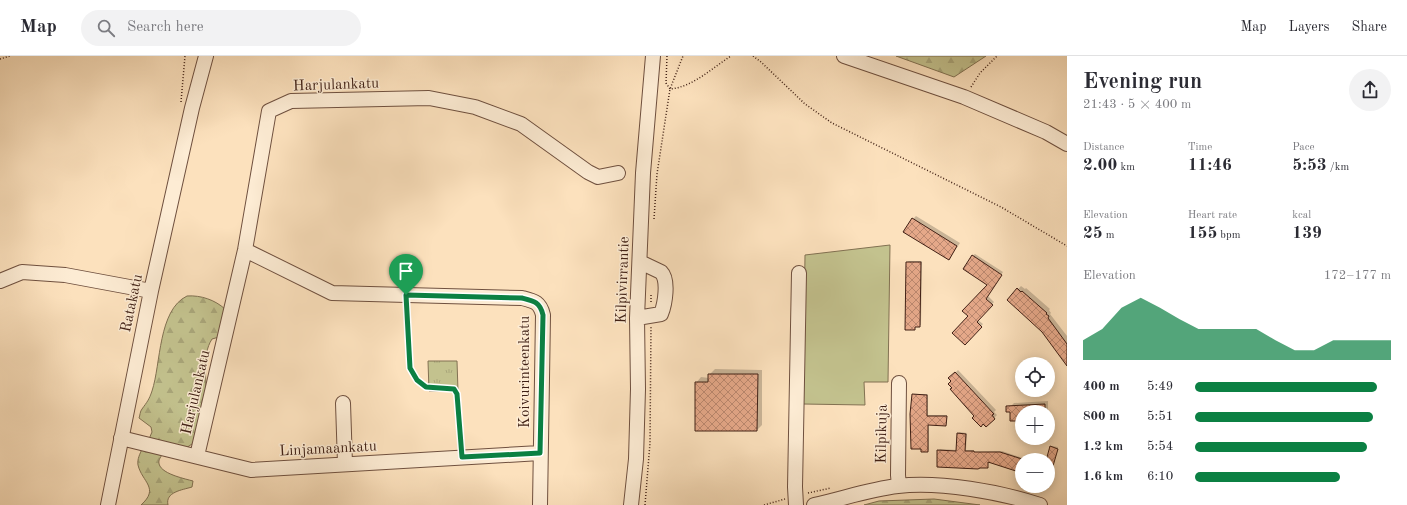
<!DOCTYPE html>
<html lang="en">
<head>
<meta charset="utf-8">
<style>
  body { margin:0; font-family:"Old Standard TT",serif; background:#f2f2f3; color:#2b2b33; height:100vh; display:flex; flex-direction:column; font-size:15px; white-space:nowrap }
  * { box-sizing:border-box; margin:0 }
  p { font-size:13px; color:#7c7c81 }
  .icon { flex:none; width:22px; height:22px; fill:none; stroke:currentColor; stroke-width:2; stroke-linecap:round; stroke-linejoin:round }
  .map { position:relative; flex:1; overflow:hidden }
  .side { display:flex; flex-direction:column; background:#fff; width:340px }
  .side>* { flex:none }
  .tools { position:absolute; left:1015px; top:301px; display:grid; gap:8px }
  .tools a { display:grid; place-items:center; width:40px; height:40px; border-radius:50%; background:#fff; box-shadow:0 2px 10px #0003; font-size:20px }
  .pin { position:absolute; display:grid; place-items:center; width:34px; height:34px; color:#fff; margin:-41px -17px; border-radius:50% 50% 50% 0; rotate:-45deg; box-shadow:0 0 4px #0007 }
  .pin .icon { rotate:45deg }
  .round { display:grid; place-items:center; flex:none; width:42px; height:42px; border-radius:21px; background:#f2f2f3 }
  .overview { display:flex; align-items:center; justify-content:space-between; height:68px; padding:0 16px }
  h1 { font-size:22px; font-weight:700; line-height:30px }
  .figures { display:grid; grid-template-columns:repeat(3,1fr); gap:6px; height:68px; padding:4px 16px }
  .figures div { display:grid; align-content:center }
  .figures b { font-size:17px; font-weight:700 }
  .figures small { font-size:11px; font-weight:400 }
  .figures p { font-size:11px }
  .chart { height:112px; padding:8px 16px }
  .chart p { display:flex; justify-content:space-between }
  .chart svg { width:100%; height:72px; margin-top:4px; fill:#0b8043; opacity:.7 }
  ul { padding:0 16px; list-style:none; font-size:13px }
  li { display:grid; grid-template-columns:64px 48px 1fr; align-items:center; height:30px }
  li i { height:10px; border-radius:5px; background:#0b8043 }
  header { display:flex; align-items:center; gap:24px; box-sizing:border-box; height:56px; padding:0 20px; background:#fff; border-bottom:1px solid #e1e1e2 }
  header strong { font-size:19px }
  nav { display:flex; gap:22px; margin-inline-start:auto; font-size:14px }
  .search { width:280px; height:36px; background:#f2f2f3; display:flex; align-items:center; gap:10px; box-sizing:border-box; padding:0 14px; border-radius:22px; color:#7c7c81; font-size:15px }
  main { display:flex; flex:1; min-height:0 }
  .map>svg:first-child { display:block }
  .grass { fill:url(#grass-tufts); stroke:#827152 }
  .forest { fill:url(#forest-firs); stroke:#827152 }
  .garden { fill:#c3c28e; stroke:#827152 }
  .shadow { fill:#0003 }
  .building { fill:url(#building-cross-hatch); stroke:#402015 }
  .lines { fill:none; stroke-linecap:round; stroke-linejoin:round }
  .minor-casing { stroke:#6f503f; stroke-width:16 }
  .path { stroke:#402015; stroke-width:1.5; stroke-dasharray:1 2; stroke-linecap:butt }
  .minor { stroke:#fdecd4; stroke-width:14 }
  .route-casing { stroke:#fff; stroke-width:8 }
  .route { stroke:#0b8043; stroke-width:5 }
  .labels { text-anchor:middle; stroke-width:3; stroke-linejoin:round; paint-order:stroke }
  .street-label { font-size:15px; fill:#402015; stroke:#fdecd4 }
</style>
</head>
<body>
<header>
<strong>Map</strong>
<div class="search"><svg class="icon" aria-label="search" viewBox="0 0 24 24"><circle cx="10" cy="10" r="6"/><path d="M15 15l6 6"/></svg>Search here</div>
<nav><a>Map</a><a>Layers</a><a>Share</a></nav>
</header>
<main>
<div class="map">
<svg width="1067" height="449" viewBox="0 0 1067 449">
  <defs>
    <pattern id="grass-tufts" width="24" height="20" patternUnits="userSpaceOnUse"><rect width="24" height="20" fill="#c3c28e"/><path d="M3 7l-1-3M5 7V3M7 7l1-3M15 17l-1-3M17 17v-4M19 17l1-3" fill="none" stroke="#a9a67a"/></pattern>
    <pattern id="forest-firs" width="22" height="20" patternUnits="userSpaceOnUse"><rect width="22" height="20" fill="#c3c28e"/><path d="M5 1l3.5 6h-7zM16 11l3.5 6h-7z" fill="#a9a67a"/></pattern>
    <pattern id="building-cross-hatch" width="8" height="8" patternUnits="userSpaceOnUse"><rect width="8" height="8" fill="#e5a889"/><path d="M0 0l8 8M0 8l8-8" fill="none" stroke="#bb886f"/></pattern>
  </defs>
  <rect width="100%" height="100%" fill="#fce1bd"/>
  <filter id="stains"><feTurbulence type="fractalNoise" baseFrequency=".005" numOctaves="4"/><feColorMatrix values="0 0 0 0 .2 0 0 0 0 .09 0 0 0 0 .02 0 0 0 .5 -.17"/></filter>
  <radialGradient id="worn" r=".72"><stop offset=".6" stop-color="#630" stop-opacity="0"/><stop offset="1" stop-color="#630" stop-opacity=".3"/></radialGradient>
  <path class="grass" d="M428 305H457L458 335H429Z"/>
  <path class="forest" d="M896 0H986L954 21Z
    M187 240C201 239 215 244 225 253L219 281 212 283C201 300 208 323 205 341 203 356 198 372 195 386L186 392 149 383 152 376 151 371 139 362C140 360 140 355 142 353 147 346 149 344 152 335 161 308 158 254 187 240Z
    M142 393 163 398C147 415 182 422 193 425L192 431C182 434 165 436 168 449H141C160 432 142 426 138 409 137 403 140 398 142 393Z
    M934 443 980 449H864L879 445Z"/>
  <path class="garden" d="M890 189 888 326H864L865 349 803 348 805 199Z"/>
  <path class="shadow" d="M916 160 960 187 949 203 913 163Z
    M975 198 1003 216 988 240 994 246 978 264 983 268 965 288 969 260 989 228 972 200Z
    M909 205H922L921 269 916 270 914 273 907 206Z
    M1021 230 1025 233 1026 232 1050 253 1049 254 1051 257 1050 258 1067 280V308L1042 275 1008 244Z
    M715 313 762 314V369L757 374 696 327 701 321 709 322 710 318Z
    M958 314 996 354 994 356 997 359 986 370 976 360 953 332V325L950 322Z
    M914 338H928V359H947V367L946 369 929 368V394L928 395 922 392H912L911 346 913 344V339Z
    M1048 345V360V356H1022V364L1011 350 1014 347Z
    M959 376 967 377 966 394H974V396L1002 395 1028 404H1022V418L1018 416V415L989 406 987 411 938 395 940 393 958 394V378Z
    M1052 390 1058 391 1049 427H1048L1047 404Z"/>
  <path class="building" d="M912 162 957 190 949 204 903 176Z
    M972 199 1002 219 986 243 993 249 977 266 982 271 965 289 952 277 968 260 962 255 987 229 963 213Z
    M906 206H921L920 271H915V274H905Z
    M1017 232 1021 236 1022 235 1047 257 1046 258 1049 260 1048 262 1067 288V310L1042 276 1007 244Z
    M955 316 994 358 992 359 995 363 986 371 983 368 981 371 972 362 974 360 950 333 952 332 948 328 951 325 948 322Z
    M708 318H758L757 375H695V326H708Z
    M912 338 927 339V360H947L946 370 928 369V396H921V393H911L910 358Z
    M1045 348V356H1022V365H1010V356H1006V350Z
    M957 377 966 378 965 395H974V396H1000L1022 403V417L988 406V412H980L978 413 937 411V394L956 395Z
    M1050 390 1058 393 1050 420 1048 419V402L1047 401Z"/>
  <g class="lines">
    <g class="minor-casing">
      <path id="minor" d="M844 0 964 41 1046 76 1067 88
        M245 194 332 237 522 242C534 245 540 246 543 259L540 449
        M0 225 22 216 65 219 151 235
        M637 262 661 258C665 248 669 224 661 216L640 206
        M899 327 898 419 899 430
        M343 347 345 408
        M121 382 251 414 540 397
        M197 400 245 194 269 55 291 45 429 42 475 51 521 68 588 116 598 121 618 117
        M108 449 151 235 192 52 206 0
        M631 449 636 403 638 333 637 262 643 117 653 0
        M796 449 795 431 799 217
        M814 449C842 443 870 433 898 430 939 425 1001 436 1040 449"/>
    </g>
    <path class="path" d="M667 0 666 27 670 33C693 31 712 12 731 0
      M753 0 761 6 805 48 832 67 1001 151 1067 190
      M0 3 10 0
      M971 31 980 17 997 0
      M181 46 185 0
      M654 163 657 118 670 33 683 0
      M651 239V247
      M407 251 411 312 417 324 426 331 454 333 457 338 461 390
      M808 437 831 432
      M645 449 650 387 651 271
      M764 449 785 443"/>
    <use href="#minor" class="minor"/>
  </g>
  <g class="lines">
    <g class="route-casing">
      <path id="route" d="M406 239 522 242C534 245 540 246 543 259L540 397 462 401 457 338 454 333 426 331 417 324 410 312Z"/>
    </g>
    <use href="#route" class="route"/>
  </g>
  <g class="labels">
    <g class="street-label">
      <text transform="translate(336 28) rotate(-2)" y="5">Harjulankatu</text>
      <text transform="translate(622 224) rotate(-88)" y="5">Kilpivirrantie</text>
      <text transform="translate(131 247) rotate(-78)" y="5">Ratakatu</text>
      <text transform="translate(524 316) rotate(-90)" y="5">Koivurinteenkatu</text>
      <text transform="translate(195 336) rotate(-77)" y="5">Harjulankatu</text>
      <text transform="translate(881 378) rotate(-89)" y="5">Kilpikuja</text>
      <text transform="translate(328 392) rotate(-3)" y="5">Linjamaankatu</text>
    </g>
  </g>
  <rect width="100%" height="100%" filter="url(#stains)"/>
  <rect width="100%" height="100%" fill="url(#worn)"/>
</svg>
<div class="tools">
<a><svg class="icon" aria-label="locate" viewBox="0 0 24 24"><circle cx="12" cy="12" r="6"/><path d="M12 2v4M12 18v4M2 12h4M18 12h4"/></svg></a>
<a>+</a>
<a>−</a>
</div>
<div class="pin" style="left:406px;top:239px;background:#1e9e55"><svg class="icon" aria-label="arrive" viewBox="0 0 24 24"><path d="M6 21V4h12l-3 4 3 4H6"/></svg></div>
</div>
<section class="side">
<div class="overview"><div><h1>Evening run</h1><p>21:43 · 5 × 400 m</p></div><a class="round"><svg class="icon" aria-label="share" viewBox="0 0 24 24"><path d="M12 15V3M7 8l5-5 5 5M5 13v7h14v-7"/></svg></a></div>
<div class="figures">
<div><p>Distance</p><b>2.00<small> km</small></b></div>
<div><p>Time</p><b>11:46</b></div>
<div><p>Pace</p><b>5:53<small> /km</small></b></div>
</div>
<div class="figures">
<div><p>Elevation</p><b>25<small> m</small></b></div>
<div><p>Heart rate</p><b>155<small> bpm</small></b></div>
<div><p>kcal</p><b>139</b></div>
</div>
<div class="chart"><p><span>Elevation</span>172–177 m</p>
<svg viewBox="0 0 160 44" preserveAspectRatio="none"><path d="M0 44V32L10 25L20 12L30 6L40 12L50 19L60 25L70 25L80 25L90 25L100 32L110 38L120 38L130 32L140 32L150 32L160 32V44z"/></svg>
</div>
<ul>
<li><b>400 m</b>5:49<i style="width:93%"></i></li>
<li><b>800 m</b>5:51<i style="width:91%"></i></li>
<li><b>1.2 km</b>5:54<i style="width:88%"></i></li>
<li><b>1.6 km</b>6:10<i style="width:74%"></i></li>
</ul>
</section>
</main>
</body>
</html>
